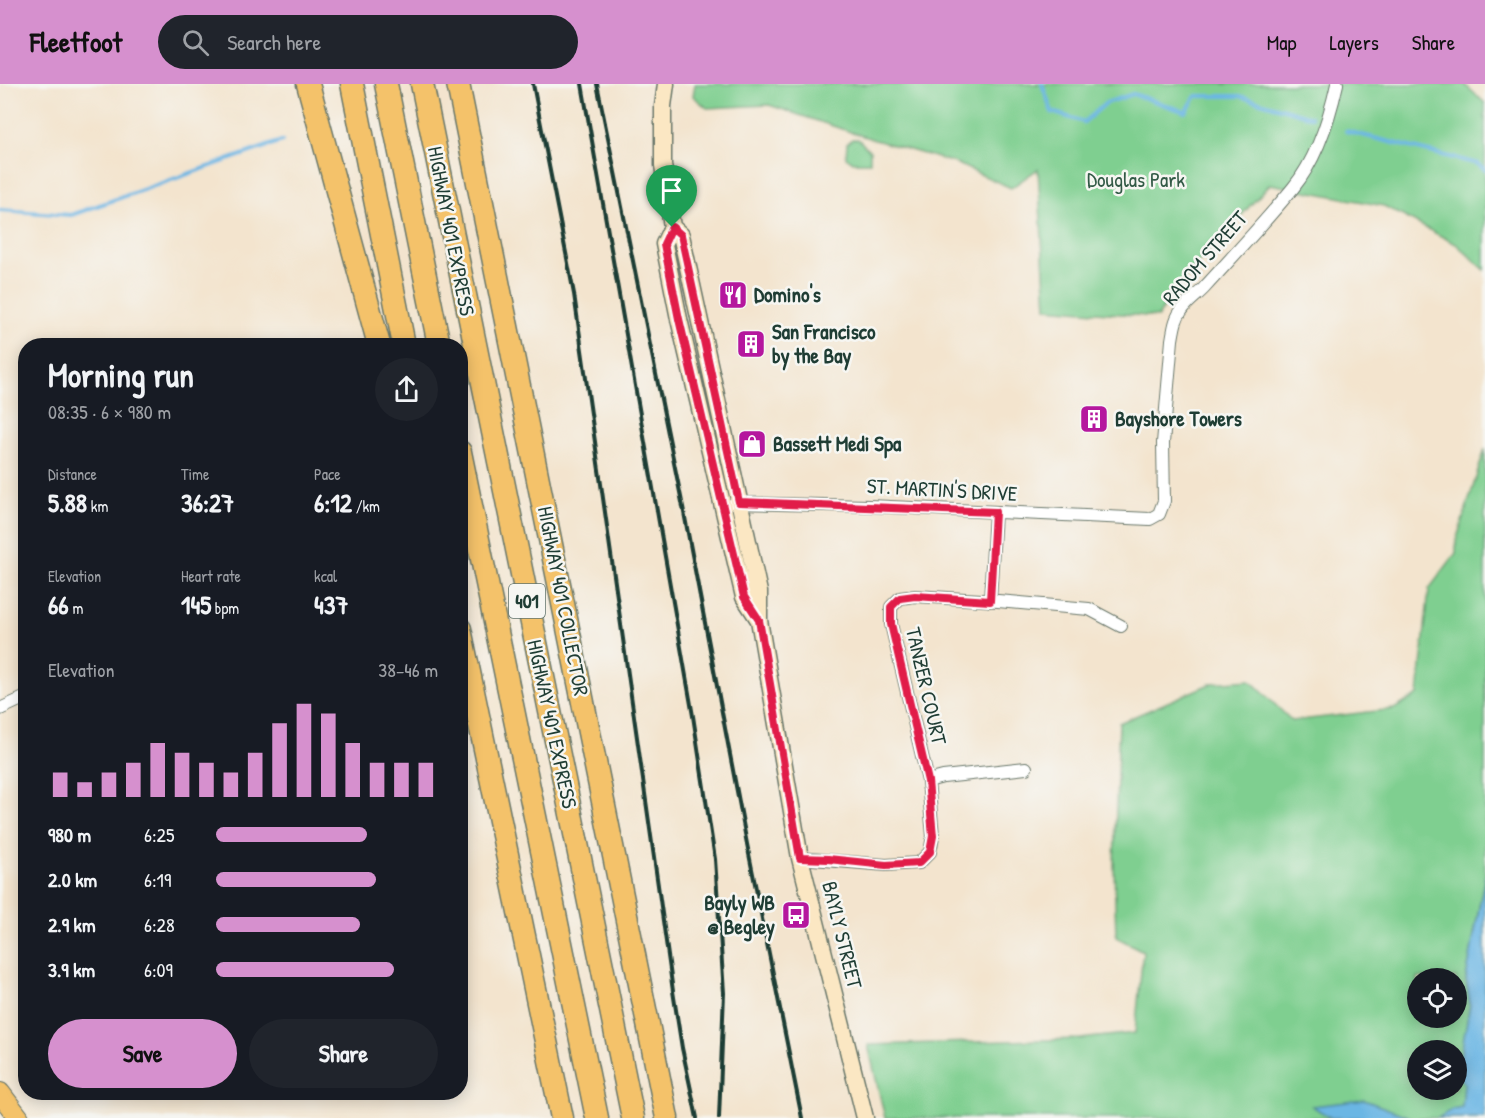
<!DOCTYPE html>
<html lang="en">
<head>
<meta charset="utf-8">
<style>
  body { margin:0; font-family:"Patrick Hand",sans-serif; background:#20242c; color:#f1f3f6; height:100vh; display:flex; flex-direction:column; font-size:22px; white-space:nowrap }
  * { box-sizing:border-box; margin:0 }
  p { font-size:20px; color:#9ea1a6 }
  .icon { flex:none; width:33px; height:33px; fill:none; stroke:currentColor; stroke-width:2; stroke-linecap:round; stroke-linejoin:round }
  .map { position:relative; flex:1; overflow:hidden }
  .panel { position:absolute; left:18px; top:254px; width:450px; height:762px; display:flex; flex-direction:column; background:#171b24; border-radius:24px; box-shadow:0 3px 15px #0003 }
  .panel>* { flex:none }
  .buttons { position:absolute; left:1407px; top:884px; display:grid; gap:12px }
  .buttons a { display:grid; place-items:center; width:60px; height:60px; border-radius:50%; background:#171b24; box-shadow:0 3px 15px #0003; font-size:30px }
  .pin { position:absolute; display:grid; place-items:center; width:51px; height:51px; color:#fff; margin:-62px -26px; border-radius:50% 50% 50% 0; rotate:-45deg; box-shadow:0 0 6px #0007 }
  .pin .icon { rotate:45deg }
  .round { display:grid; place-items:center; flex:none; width:63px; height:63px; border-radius:32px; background:#20242c }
  .overview { display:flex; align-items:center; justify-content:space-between; height:102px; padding:0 30px }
  h1 { font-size:33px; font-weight:800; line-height:45px }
  .figures { display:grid; grid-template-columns:repeat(3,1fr); gap:9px; height:102px; padding:6px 30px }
  .figures div { display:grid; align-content:center }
  .figures b { font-size:26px; font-weight:800 }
  .figures small { font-size:16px; font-weight:400 }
  .figures p { font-size:16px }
  .chart { height:168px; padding:12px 30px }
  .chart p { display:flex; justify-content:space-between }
  .chart svg { width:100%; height:108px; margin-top:6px; stroke:#d690ce; stroke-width:6 }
  .cta { display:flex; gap:12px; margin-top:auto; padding:12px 30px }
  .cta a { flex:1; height:69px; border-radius:36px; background:#d690ce; color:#111; font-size:24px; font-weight:800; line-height:69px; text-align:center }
  .cta a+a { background:#20242c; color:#f1f3f6 }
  ul { padding:0 30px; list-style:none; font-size:20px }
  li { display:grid; grid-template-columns:96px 72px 1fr; align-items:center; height:45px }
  li i { height:15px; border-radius:8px; background:#d690ce }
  header { display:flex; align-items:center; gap:36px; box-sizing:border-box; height:84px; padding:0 30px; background:#d690ce; color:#111 }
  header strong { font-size:28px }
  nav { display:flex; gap:33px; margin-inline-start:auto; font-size:21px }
  .search { width:420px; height:54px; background:#20242c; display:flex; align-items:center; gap:15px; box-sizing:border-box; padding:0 21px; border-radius:33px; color:#9ea1a6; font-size:22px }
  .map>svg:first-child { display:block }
  .green { fill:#7fcf90; stroke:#4f8662; stroke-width:1.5; fill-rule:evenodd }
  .water { fill:#6bb6e4; stroke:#457a8c; stroke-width:1.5 }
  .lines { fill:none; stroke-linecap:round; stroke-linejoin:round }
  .stream { stroke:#6bb6e4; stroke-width:4 }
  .minor-casing { stroke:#69776a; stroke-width:14 }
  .secondary-casing { stroke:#69776a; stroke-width:19 }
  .primary-casing { stroke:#69776a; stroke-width:22 }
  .motorway-casing { stroke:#69776a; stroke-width:25 }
  .minor { stroke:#fff; stroke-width:12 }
  .secondary { stroke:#fbe7c3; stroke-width:16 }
  .primary { stroke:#f4c26a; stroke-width:20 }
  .motorway { stroke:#f4c26a; stroke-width:22 }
  .rail { stroke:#1f3d34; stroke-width:4 }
  .route-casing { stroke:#fff; stroke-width:12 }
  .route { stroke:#e11d48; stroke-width:8 }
  .labels { text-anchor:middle; stroke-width:5; stroke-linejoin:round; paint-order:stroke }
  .shield { fill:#f6f6f2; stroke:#60746d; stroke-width:1.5 }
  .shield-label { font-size:20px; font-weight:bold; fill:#1f3d34 }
  .park-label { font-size:21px; fill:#325a46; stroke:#f6f6f2 }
  .street-label { font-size:21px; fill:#1f3d34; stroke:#f6f6f2 }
  .poi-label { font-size:21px; font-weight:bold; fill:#1f3d34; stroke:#f6f6f2; text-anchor:start }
</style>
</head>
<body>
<header>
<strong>Fleetfoot</strong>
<div class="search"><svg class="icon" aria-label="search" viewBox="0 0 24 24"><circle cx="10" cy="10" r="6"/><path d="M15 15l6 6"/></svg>Search here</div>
<nav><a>Map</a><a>Layers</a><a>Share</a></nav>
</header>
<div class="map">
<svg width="1485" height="1034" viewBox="0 0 1485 1034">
  <rect width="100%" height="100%" fill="#f6f6f2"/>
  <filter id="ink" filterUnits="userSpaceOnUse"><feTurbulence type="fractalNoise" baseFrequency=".0167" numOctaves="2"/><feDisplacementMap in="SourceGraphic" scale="12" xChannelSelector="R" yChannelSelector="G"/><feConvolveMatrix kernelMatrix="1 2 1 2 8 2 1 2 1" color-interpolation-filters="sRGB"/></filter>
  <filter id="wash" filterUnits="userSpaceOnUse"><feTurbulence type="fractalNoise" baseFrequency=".008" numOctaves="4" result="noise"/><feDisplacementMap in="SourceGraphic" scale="24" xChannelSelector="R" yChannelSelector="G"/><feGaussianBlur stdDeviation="1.35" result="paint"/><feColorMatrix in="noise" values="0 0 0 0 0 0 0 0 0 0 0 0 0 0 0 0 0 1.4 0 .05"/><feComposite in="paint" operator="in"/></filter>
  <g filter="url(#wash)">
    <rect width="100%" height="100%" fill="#f3e4ce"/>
    <path class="green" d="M695 0H1464L1485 19V186L1456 160 1384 122 1270 100 1174 205 1158 233 1046 224 1038 85 1011 104 955 79 875 56 769 21 707 24 693 12Z
      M852 55H858L870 67V78H853L846 73 847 59Z
      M1485 365V791L1466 895 1470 920 1466 945 1485 1034H885L868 961 1080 955 1135 949 1143 867 1116 853 1114 781 1119 639 1212 599 1250 596 1292 637 1394 625 1418 611 1429 505 1456 469V457ZM1418 894H1456V933H1418ZM1418 966H1456V1005H1418Z"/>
    <path class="water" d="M1485 791V1034H1438L1452 1025 1462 1023 1464 999 1457 990 1470 920 1466 895Z
      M1364 1016 1412 1034H1331L1312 1022Z"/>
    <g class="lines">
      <path class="stream" d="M1042 0 1052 28 1084 38 1106 19 1133 10 1186 28 1196 12H1240L1311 33
        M1346 47 1478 80 1485 86
        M0 126 71 131 282 57"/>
    </g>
  </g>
  <g filter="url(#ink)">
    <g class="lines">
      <g class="minor-casing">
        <path id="minor" d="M734 419 869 422 1150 435 1159 430 1164 417 1163 359 1172 256C1174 245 1175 234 1182 226 1188 217 1198 211 1205 203 1234 171 1265 138 1293 104 1317 75 1329 36 1337 0
          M990 517 995 428
          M0 625 26 613
          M928 697 943 693 1026 684
          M800 774 886 781 919 779 930 768 933 752 928 697 891 540V523L900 514 915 512 998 517 1089 525 1121 542"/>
      </g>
      <g class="secondary-casing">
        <path id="secondary" d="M666 0 663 22V81L672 143 664 160 679 235 744 513 759 536
          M672 143 681 151 759 508V536L800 774 865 1034"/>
      </g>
      <g class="primary-casing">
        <path id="primary" d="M0 1009 19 1034"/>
      </g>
      <g class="motorway-casing">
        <path id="motorway" d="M308 0 379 261
          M352 0 404 261
          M386 0 439 261
          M422 0 633 1034
          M458 0 667 1034
          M460 368 597 1034
          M460 545 562 1034"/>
      </g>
      <use href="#minor" class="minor"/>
      <use href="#secondary" class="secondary"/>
      <use href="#primary" class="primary"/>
      <use href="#motorway" class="motorway"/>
      <path class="rail" d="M533 0 574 210 673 907 682 964 697 1034
        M582 0 693 632 715 775 724 909 719 1034
        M597 0 683 423 747 760 802 1034"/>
    </g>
  </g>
  <g class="lines" filter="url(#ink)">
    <g class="route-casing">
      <path id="route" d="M672 143 681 151 739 418 995 428 990 517 915 512 900 514 891 523V540L928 697 933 752 930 768 919 779 886 781 828 775 800 774 759 536 744 513 679 235 664 160Z"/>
    </g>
    <use href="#route" class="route"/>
  </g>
  <defs>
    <g id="restaurant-square" transform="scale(1.5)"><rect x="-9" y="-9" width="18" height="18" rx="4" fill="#b5179e" stroke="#f6f6f2"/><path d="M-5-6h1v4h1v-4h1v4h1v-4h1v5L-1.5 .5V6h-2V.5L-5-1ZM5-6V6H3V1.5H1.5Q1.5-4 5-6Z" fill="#fff"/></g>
    <g id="building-square" transform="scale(1.5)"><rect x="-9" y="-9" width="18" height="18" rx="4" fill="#b5179e" stroke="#f6f6f2"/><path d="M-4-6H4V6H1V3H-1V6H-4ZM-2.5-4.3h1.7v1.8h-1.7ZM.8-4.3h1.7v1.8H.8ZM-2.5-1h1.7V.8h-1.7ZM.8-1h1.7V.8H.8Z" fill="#fff"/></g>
    <g id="shop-square" transform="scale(1.5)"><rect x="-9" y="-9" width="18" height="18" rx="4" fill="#b5179e" stroke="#f6f6f2"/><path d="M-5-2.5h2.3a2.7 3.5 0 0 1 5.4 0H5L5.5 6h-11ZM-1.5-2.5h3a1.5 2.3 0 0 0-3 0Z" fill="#fff"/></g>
    <g id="bus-square" transform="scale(1.5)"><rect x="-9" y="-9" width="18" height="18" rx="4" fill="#b5179e" stroke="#f6f6f2"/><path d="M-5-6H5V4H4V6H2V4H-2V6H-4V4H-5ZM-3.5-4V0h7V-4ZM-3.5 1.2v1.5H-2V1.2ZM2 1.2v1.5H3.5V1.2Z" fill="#fff"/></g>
  </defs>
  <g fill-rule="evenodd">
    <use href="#restaurant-square" x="733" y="211"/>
    <use href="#building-square" x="751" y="260"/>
    <use href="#building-square" x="1094" y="335"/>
    <use href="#shop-square" x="752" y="360"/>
    <use href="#bus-square" x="796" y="831"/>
  </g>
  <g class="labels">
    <rect class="shield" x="509" y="500" width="36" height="34" rx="4.5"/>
    <g class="shield-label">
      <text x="527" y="524">401</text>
    </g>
    <g class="park-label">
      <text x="1136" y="103">Douglas Park</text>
    </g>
    <g class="street-label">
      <text transform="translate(451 147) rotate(79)" y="7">HIGHWAY 401 EXPRESS</text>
      <text transform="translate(1205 174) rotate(-49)" y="7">RADOM STREET</text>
      <text transform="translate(942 406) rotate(3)" y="7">ST. MARTIN'S DRIVE</text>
      <text transform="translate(563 517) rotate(79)" y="7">HIGHWAY 401 COLLECTOR</text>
      <text transform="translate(926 602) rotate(77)" y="7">TANZER COURT</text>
      <text transform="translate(552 640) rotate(78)" y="7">HIGHWAY 401 EXPRESS</text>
      <text transform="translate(842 851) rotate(76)" y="7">BAYLY STREET</text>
    </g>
    <g class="poi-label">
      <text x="754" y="218">Domino's</text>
      <text x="772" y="255">San Francisco<tspan x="772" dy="24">by the Bay</tspan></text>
      <text x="1115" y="342">Bayshore Towers</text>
      <text x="773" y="367">Bassett Medi Spa</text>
      <text x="775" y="826" text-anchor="end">Bayly WB<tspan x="775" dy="24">@ Begley</tspan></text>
    </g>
  </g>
</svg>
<div class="buttons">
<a><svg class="icon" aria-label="locate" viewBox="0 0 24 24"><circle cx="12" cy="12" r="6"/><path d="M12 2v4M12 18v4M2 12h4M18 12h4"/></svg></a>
<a><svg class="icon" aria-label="layers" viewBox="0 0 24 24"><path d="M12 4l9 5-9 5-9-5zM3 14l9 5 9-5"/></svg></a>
</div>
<div class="pin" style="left:672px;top:143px;background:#1e9e55"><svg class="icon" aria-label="arrive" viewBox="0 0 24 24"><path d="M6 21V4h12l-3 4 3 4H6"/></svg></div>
<section class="panel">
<div class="overview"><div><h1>Morning run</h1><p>08:35 · 6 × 980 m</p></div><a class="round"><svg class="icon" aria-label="share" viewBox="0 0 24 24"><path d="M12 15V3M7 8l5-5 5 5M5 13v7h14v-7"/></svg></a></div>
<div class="figures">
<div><p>Distance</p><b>5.88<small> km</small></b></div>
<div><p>Time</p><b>36:27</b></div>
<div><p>Pace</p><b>6:12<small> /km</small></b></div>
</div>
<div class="figures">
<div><p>Elevation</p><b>66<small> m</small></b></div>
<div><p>Heart rate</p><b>145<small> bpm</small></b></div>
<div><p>kcal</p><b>437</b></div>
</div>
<div class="chart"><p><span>Elevation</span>38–46 m</p>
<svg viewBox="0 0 160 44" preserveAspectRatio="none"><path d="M5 44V34M15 44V38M25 44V34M35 44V30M45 44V22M55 44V26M65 44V30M75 44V34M85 44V26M95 44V14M105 44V6M115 44V10M125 44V22M135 44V30M145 44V30M155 44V30"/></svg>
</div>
<ul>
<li><b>980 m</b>6:25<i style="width:68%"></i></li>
<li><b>2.0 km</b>6:19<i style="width:72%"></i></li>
<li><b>2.9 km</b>6:28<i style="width:65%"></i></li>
<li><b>3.9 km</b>6:09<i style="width:80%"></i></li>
</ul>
<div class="cta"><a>Save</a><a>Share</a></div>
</section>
</div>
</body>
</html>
